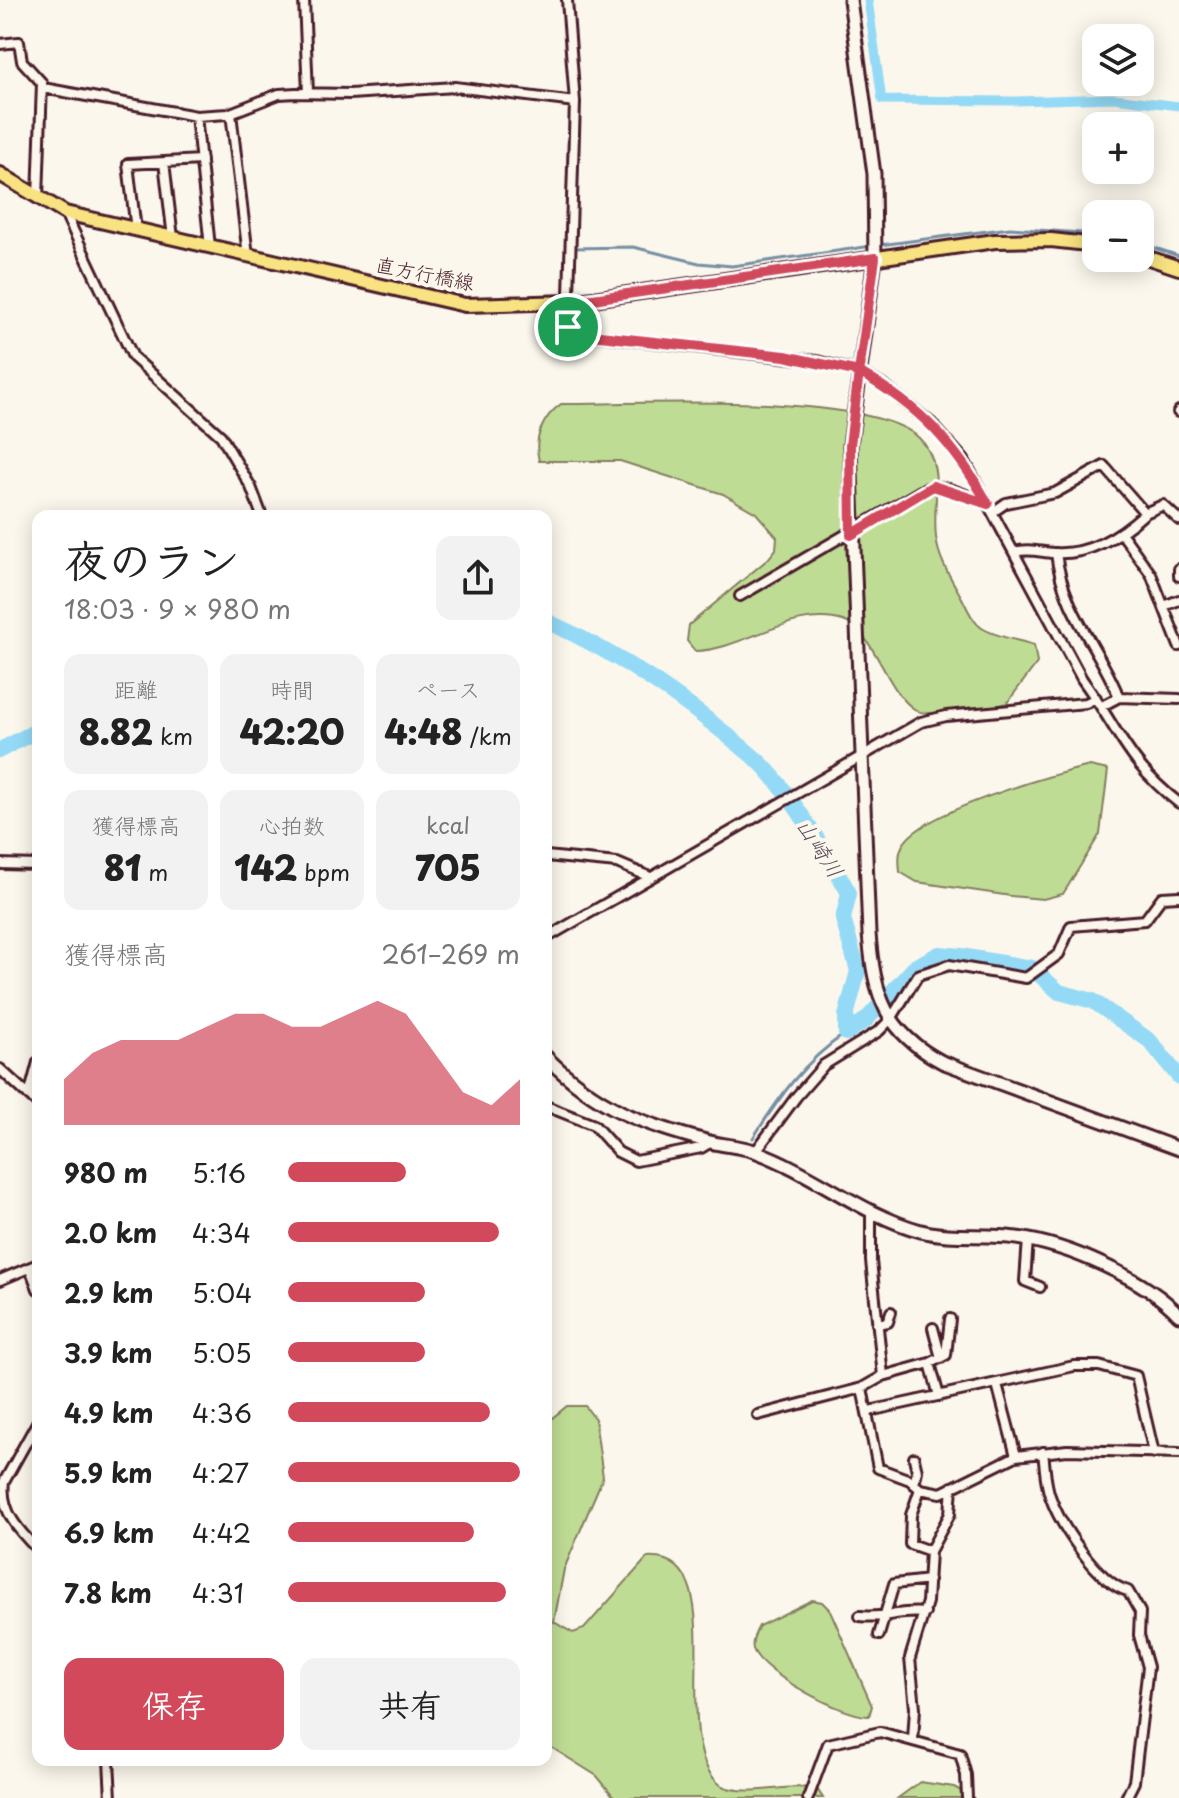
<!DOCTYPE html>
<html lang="ja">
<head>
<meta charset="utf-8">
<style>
  body { margin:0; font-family:"Playpen Sans","Klee One",sans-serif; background:#f2f2f2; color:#222; height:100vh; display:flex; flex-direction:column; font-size:30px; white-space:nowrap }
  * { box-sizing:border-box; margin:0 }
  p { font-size:26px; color:#767676 }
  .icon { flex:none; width:44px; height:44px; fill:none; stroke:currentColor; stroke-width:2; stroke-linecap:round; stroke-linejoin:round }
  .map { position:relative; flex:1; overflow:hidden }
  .details { position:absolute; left:32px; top:510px; width:520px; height:1256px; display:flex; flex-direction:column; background:#fff; border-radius:16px; box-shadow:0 4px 20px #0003 }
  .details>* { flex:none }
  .tools { position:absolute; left:1082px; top:24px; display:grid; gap:16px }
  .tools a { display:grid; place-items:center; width:72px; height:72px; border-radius:16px; background:#fff; box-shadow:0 4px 20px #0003; font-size:40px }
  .pin { position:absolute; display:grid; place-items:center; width:68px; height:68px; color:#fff; margin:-34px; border:4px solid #fff; border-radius:50%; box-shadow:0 2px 8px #0007 }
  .round { display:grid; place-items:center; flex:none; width:84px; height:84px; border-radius:16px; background:#f2f2f2 }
  .headline { display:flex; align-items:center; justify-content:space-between; height:136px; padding:0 32px }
  h1 { font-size:44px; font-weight:800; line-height:60px }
  .figures { display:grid; grid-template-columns:repeat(3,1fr); gap:12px; height:136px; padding:8px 32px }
  .figures div { display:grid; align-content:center; border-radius:16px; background:#f2f2f2; text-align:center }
  .figures b { font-size:34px; font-weight:800 }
  .figures small { font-size:22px; font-weight:400 }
  .figures p { font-size:22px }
  .chart { height:224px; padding:16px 32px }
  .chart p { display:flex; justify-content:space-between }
  .chart svg { width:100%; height:144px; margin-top:8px; fill:#d1495b; opacity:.7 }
  .action { display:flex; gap:16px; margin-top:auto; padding:16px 32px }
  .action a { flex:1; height:92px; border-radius:16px; background:#d1495b; color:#fff; font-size:32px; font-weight:800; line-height:92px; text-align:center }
  .action a+a { background:#f2f2f2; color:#222 }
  ul { padding:0 32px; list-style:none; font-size:26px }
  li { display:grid; grid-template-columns:128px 96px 1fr; align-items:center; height:60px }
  li i { height:20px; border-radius:10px; background:#d1495b }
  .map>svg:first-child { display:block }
  .green { fill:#bfdc94; stroke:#847e60; stroke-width:2 }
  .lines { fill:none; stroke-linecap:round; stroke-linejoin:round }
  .stream { stroke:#768fa5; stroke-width:3 }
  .canal { stroke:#94daf6; stroke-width:9 }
  .river { stroke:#94daf6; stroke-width:16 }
  .street-casing { stroke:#4a1f2b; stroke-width:14 }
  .secondary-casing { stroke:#4a1f2b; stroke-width:17 }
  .primary-casing { stroke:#4a1f2b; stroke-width:18 }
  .street { stroke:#fbf7ec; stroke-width:8 }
  .secondary { stroke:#fbf7ec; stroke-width:11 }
  .primary { stroke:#f8e281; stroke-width:12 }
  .route-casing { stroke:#fff; stroke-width:16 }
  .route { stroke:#d1495b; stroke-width:10 }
  .labels { text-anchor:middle; stroke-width:8; stroke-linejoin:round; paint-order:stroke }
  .street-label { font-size:20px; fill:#4a1f2b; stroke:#fbf7ec }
  .water-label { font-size:22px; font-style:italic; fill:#5c4e5e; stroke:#fbf7ec }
</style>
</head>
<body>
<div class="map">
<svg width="1179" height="1798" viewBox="0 0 1179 1798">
  <rect width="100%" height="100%" fill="#fbf7ec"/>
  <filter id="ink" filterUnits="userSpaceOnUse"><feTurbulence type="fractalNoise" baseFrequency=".0125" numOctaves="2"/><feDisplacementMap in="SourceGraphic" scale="16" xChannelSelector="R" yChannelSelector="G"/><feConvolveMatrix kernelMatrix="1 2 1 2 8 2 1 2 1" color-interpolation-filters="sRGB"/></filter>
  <g filter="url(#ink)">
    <path class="green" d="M561 404C633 404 871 391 919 438 946 464 932 505 936 537 938 559 952 580 962 598 967 608 973 622 982 628 996 637 1019 640 1034 645L1037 663 1007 703C993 709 979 706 965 708 950 709 930 718 916 710 886 693 875 631 843 621 794 606 743 650 695 651L687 641 689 625 768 559 776 549 777 537 756 513 723 494 620 461H539C533 438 543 417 561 404Z
      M1090 766 1108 770 1100 834 1063 894 1043 899 1011 896 917 882 900 872C899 861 898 852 904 843 925 811 1050 775 1090 766Z
      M567 1406H585L595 1419 603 1477 564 1569 554 1622 573 1633 584 1629 647 1558C739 1552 662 1745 722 1786 750 1798 786 1782 817 1789L823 1798H615L597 1776 546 1744V1423Z
      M812 1600 822 1602 830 1610 872 1706 869 1716C845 1717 761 1673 753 1649 751 1641 755 1633 759 1626Z
      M920 1782 954 1787 974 1798H898Z"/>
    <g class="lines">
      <path class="stream" d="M1140 243 1179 256
        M880 245 1010 228 1096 234
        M572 248 633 247 699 263 732 266 872 246
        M753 1138C781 1095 803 1062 846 1033"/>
      <path class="canal" d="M868 0 882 100 1016 101 1114 98 1179 106"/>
      <path class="river" d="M546 621C623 655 691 704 755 758 784 782 830 859 849 893L843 919 858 971 846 1016V1033L866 1020 916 966 939 954 961 956 1032 968 1059 992 1093 1001 1150 1041 1179 1077
        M0 750 38 730"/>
      <g class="street-casing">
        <path id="street" d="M304 0 308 93
          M567 0 575 102 568 327 572 333 817 361 859 372 884 386 931 423 964 460 1082 679C1118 728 1127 763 1179 803
          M0 44 19 42 22 61 42 83 38 198
          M43 88 196 116 228 114 279 94 296 93 350 94 455 87 575 102
          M231 113 248 256
          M196 116 210 247
          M164 162 173 238
          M65 213 133 357 221 436 251 487 262 516
          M136 230 128 164 201 160
          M1178 412 1179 411
          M993 512 1006 503 1055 493 1104 466 1145 513C1120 536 1089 556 1053 553 1040 552 1028 548 1015 552
          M1145 513 1163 505 1179 520
          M1122 534 1151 574 1179 646
          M1056 553C1063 612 1098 645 1119 697
          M1179 569V576
          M740 596 924 489C945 482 968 497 987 503
          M1164 606 1179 600
          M1102 706 1119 697 1179 699
          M546 856 617 863 650 877
          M0 864 38 865
          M546 938 921 722 946 716 1086 703 1096 698
          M0 1069 38 1104
          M29 1096 38 1062
          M546 1106 594 1125 618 1152 636 1161 701 1148 711 1142
          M756 1151 796 1097 824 1065 879 1031 891 1019 918 975 949 965 1026 978 1059 954 1071 926 1145 920 1162 897 1179 896
          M1028 1239 1025 1281 1040 1287
          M30 1268 38 1289
          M0 1280 38 1264
          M877 1324 888 1322 891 1312
          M933 1328 941 1358
          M930 1363 946 1355 950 1319
          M883 1376 930 1363 939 1396
          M997 1384 1016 1456
          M862 1388 878 1468 910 1480 920 1489 941 1493 1016 1456 1067 1450 1179 1453
          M869 1411 1074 1366H1099L1136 1376 1154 1453
          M758 1415 862 1388 883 1376 871 1261V1210
          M38 1421 4 1482C0 1511 19 1531 38 1550
          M1043 1452C1045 1467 1045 1482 1050 1496 1060 1525 1099 1584 1128 1591L1140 1612 1139 1635 1148 1667 1134 1782 1126 1798
          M914 1458 917 1471 914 1484
          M920 1489 911 1515 910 1544 930 1551
          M860 1616C883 1619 901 1610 925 1613
          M879 1635 894 1584 929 1580
          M913 1740 915 1708 910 1658 927 1602 930 1551 950 1514 952 1487
          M109 1760 111 1798
          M808 1798 828 1744 880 1732 960 1754 966 1775 967 1798"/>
      </g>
      <g class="secondary-casing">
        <path id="secondary" d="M850 0 874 174 875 258 850 445 869 934C874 995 885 1032 942 1062L1179 1149
          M546 1057C597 1108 641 1124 710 1142 725 1146 742 1146 757 1152 814 1173 862 1215 921 1231 952 1239 986 1233 1017 1238 1066 1244 1146 1279 1179 1315"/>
      </g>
      <g class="primary-casing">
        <path id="primary" d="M0 174 65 213 465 305 572 302 995 241 1051 240 1096 245
          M1140 255 1179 268"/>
      </g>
      <use href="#street" class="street"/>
      <use href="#secondary" class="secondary"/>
      <use href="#primary" class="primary"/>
    </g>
  </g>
  <g class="lines" filter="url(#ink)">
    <g class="route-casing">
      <path id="route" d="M568 327 572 333 785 356 859 372 850 445 851 535 933 486 988 504C954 443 920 407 859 372L875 258 572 302 568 327"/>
    </g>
    <use href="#route" class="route"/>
  </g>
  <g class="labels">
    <g class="street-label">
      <text transform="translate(425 274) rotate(11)" y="7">直方行橋線</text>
    </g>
    <g class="water-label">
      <text transform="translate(820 848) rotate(57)" y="8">山崎川</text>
    </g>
  </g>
</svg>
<div class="tools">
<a><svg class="icon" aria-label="layers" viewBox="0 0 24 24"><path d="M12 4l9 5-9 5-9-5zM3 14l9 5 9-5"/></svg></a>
<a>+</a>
<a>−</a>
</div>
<div class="pin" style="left:568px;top:327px;background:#1e9e55"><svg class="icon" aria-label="arrive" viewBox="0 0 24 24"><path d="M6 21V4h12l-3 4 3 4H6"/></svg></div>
<section class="details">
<div class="headline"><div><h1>夜のラン</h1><p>18:03 · 9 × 980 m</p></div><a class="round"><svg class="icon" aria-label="share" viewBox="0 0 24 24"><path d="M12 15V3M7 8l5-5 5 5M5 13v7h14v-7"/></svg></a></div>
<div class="figures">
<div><p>距離</p><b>8.82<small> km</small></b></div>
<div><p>時間</p><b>42:20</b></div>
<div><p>ペース</p><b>4:48<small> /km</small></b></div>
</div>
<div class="figures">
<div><p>獲得標高</p><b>81<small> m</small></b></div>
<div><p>心拍数</p><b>142<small> bpm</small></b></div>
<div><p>kcal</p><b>705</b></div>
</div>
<div class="chart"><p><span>獲得標高</span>261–269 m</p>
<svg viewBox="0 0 160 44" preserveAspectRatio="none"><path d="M0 44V30L10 22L20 18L30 18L40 18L50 14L60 10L70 10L80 14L90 14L100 10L110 6L120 10L130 22L140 34L150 38L160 30V44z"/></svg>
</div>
<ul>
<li><b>980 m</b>5:16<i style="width:51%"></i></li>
<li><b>2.0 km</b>4:34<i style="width:91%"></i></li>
<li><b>2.9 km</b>5:04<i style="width:59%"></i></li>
<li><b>3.9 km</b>5:05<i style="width:59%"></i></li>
<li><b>4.9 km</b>4:36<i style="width:87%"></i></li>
<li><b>5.9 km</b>4:27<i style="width:100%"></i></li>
<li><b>6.9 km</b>4:42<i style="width:80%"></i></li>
<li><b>7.8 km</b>4:31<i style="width:94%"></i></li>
</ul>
<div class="action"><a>保存</a><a>共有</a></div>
</section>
</div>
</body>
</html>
